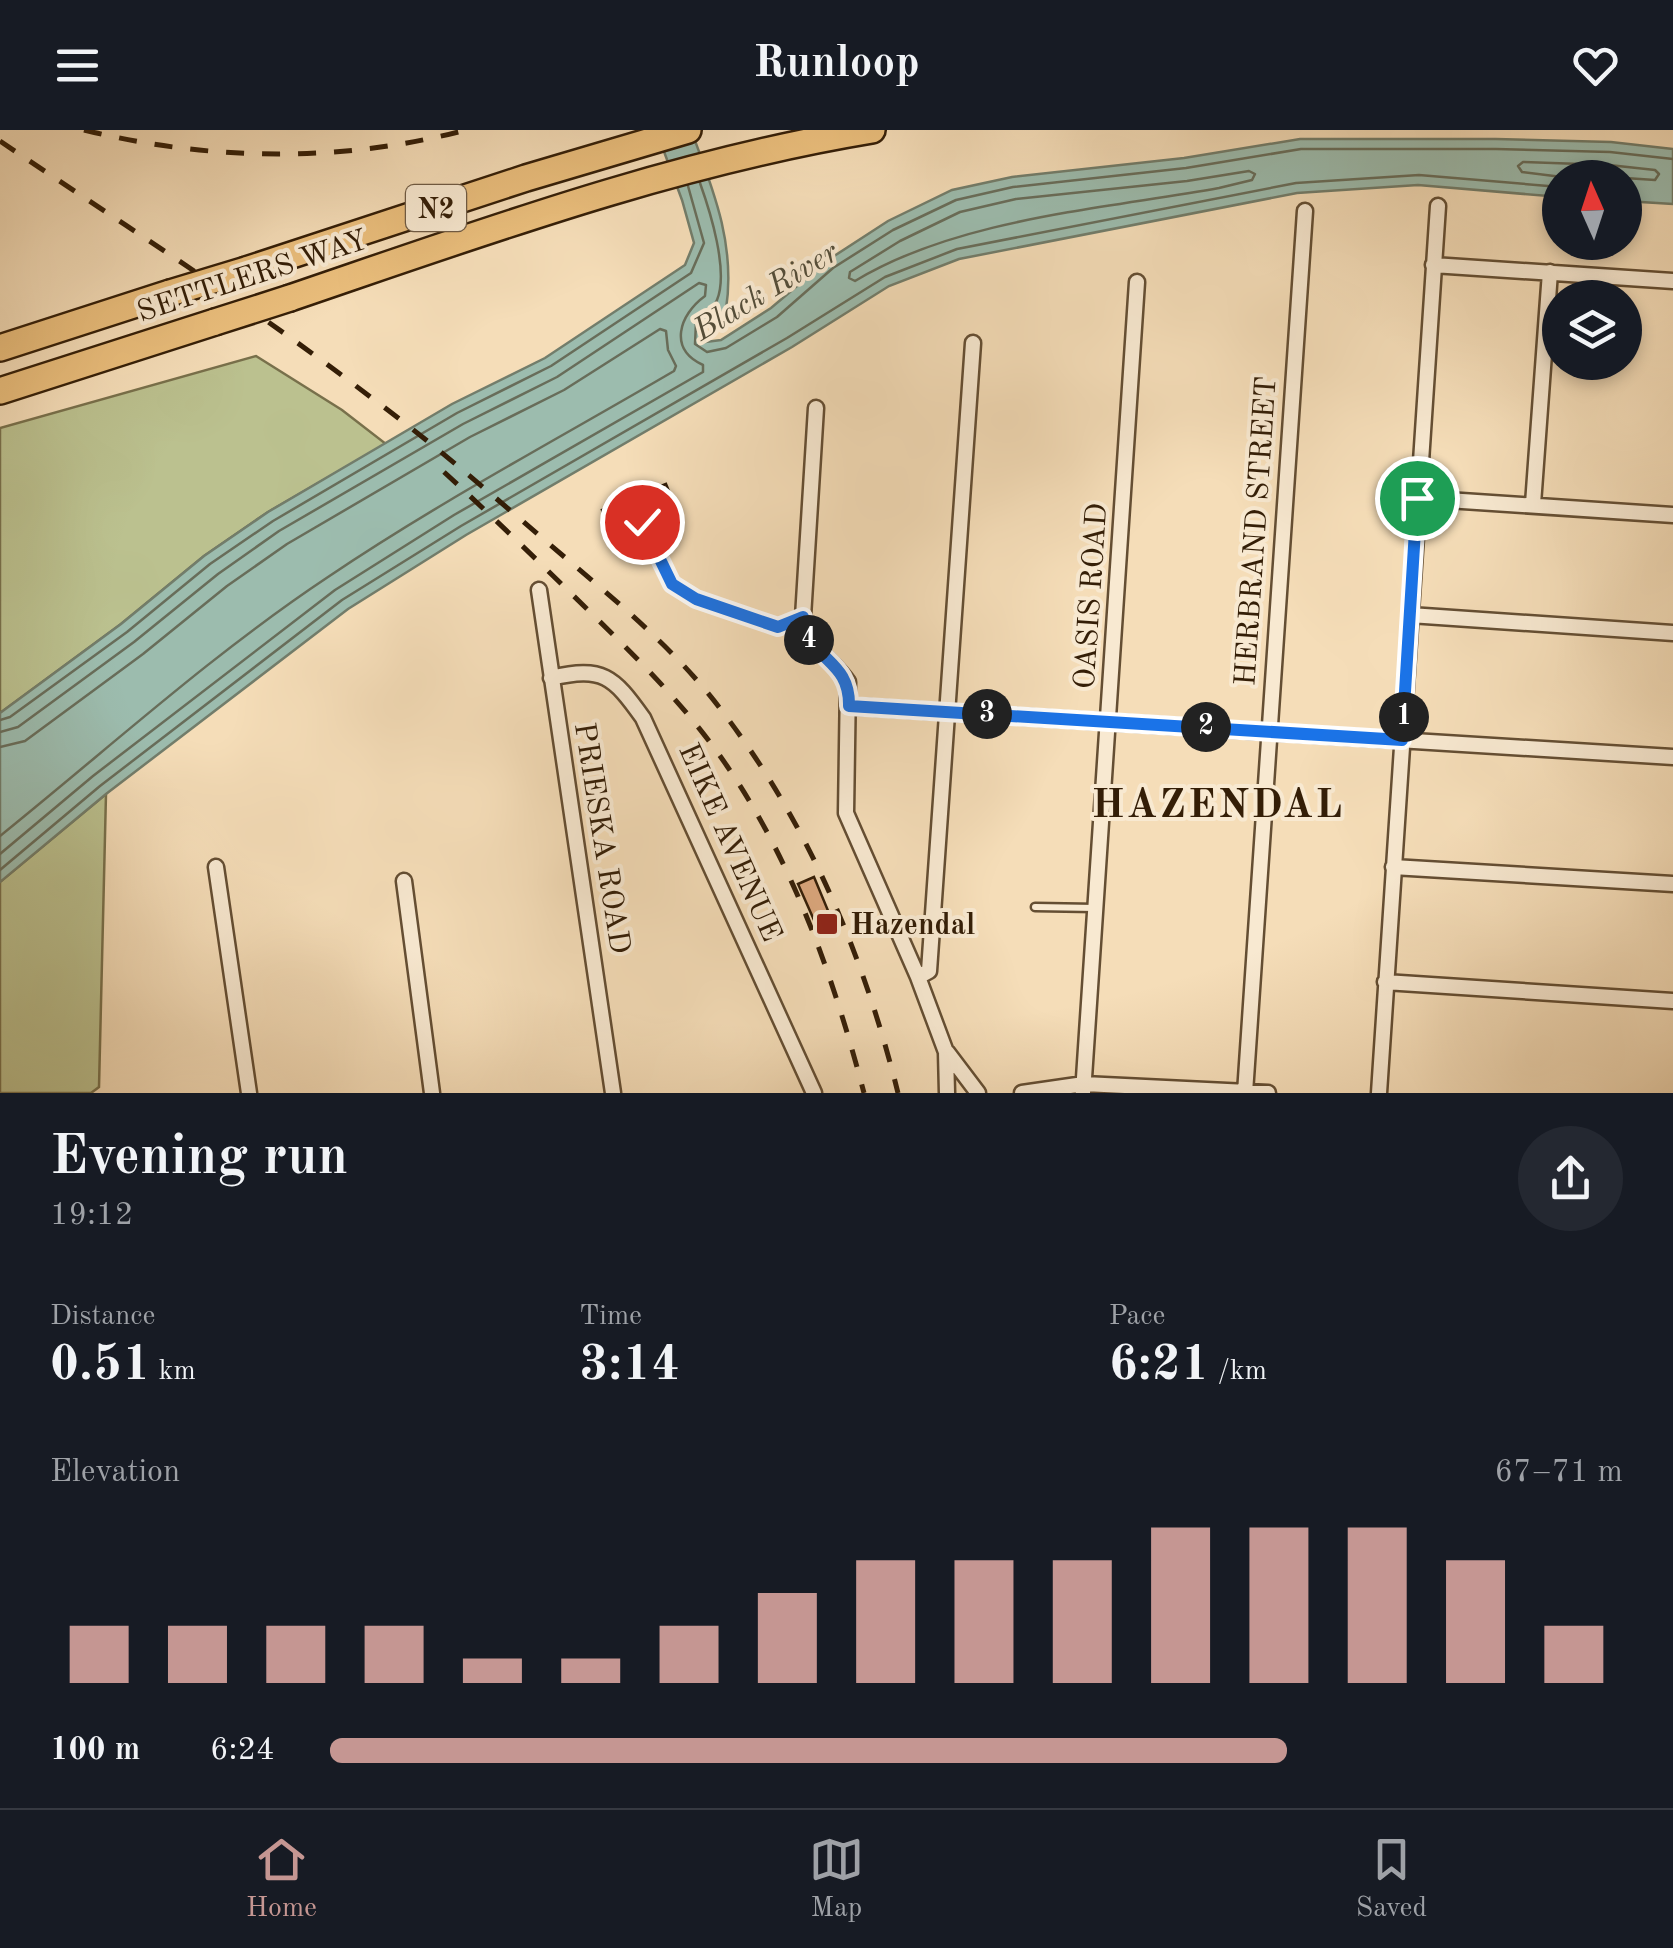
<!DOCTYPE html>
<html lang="en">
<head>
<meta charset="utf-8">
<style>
  body { margin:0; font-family:"Old Standard TT",serif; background:#242831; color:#f1f3f6; height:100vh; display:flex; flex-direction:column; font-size:38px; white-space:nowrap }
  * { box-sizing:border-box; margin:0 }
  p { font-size:32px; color:#9ea1a6 }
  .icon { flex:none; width:55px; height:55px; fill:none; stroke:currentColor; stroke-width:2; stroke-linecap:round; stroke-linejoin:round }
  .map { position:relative; height:963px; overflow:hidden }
  .side { display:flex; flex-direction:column; background:#171b24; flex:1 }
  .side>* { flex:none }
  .needle { width:65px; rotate:357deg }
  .controls { position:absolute; left:1542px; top:30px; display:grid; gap:20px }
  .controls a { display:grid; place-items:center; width:100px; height:100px; border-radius:50%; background:#171b24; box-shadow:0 5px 15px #0003; font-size:50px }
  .pin { position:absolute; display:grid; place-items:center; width:85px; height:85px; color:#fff; margin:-42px; border:5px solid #fff; border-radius:50%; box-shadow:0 2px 10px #0007 }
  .km { position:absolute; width:50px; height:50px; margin:-25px; border-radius:50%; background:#222; color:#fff; font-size:28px; line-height:50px; text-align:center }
  .round { display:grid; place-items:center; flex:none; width:105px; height:105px; border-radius:52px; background:#242831 }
  .overview { display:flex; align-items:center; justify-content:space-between; height:170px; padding:0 50px }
  h1 { font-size:55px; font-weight:800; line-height:75px }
  .stats { display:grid; grid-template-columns:repeat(3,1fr); gap:15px; height:170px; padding:10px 50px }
  .stats div { display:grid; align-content:center }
  .stats b { font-size:50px; font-weight:800 }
  .stats small { font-size:28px; font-weight:400 }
  .stats p { font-size:28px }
  .chart { height:280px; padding:20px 50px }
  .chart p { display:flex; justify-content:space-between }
  .chart svg { width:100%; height:180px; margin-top:10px; stroke:#c59692; stroke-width:6 }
  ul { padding:0 50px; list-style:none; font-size:32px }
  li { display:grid; grid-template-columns:160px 120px 1fr; align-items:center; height:75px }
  li i { height:25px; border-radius:12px; background:#c59692 }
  header { display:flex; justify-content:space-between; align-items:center; height:130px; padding:0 50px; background:#171b24; font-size:45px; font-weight:800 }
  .dock { display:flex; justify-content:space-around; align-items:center; height:140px; border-top:2px solid #363941; background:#171b24; font-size:28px; color:#9ea1a6 }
  .dock a { display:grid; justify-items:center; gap:5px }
  .dock .selected { color:#c59692 }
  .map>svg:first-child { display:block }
  .green { fill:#bbc18f; stroke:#78704b; stroke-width:2.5 }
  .water { fill:#9cbcae; stroke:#727d6b; stroke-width:2.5 }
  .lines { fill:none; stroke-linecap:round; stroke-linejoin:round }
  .shore { stroke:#686d5a; stroke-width:2.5 }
  .building { fill:#dca87e; stroke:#341e07; stroke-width:2.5 }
  .service-casing { stroke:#644e33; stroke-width:11 }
  .minor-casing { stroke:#644e33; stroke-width:19 }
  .motorway-casing { stroke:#341e07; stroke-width:30 }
  .service { stroke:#f8e9d1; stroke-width:6 }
  .minor { stroke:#f8e9d1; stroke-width:14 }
  .motorway { stroke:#eabe7c; stroke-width:25 }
  .rail { stroke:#341e07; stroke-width:5; stroke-dasharray:18 18; stroke-linecap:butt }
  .motorway-bridge-casing { stroke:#341e07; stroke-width:30; stroke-linecap:butt }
  .motorway-bridge { stroke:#eabe7c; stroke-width:25 }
  .route-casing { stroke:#fff; stroke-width:20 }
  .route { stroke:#1a73e8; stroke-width:12 }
  .poi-dot { fill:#8f2418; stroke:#f8e9d1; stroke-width:4 }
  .labels { text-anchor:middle; stroke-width:8; stroke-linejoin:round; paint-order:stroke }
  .shield { fill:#f8e9d1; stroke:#6f5b44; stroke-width:2.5 }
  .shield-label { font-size:28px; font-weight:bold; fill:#341e07 }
  .street-label { font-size:30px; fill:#341e07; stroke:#f8e9d1 }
  .poi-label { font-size:30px; font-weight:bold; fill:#341e07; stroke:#f8e9d1; text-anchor:start }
  .water-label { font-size:32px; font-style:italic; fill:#534d39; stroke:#f8e9d1 }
  .district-label { font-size:40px; font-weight:bold; letter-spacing:2.5px; fill:#341e07; stroke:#f8e9d1 }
</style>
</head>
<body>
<header><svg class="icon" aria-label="menu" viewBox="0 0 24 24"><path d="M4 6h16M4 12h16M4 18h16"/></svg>Runloop<svg class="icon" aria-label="heart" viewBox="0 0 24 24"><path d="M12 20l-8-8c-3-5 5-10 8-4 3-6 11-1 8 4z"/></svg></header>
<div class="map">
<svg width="1673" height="963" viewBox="0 0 1673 963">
  <rect width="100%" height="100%" fill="#f5ddb8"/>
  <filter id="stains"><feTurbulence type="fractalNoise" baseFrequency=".002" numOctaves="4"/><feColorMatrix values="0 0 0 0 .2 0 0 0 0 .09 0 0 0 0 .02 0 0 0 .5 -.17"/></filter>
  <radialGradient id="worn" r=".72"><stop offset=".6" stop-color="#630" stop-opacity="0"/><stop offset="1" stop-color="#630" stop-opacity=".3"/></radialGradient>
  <path class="green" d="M256 226 342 280 386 314 268 382 204 426 121 494 0 583V298Z
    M106 664 99 957 91 963H0V752Z"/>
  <path class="water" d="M656 0H691C713 59 736 115 726 179L706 193 705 212 721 210 771 178 828 130 888 91 952 60 1012 47 1184 28 1300 9H1496L1611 12 1673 19V74L1625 71V48H1560V67L1418 55 1297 63 959 129 889 156 792 217 466 405 348 479 106 664 0 752V583L121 494 204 426 268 382 452 274 545 228 685 135 694 113 682 70Z"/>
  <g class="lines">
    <path class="shore" d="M1249 41 1255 44 1252 50 1219 58C1102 79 957 89 855 151L849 148 850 142 900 111 960 82 1016 69 1187 51Z
      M1570 48 1522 42 1518 36 1523 32 1609 35 1655 40 1659 44 1655 50 1625 48
      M700 53C710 81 729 141 717 170 714 179 701 183 696 192L695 214 707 222 726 218 777 187 833 138 893 100 956 70 1013 57 1186 38 1301 19H1496L1610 22 1673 29
      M0 590 10 587 127 502 210 434 273 391 457 283 551 236 691 143 704 113 688 56
      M0 602 18 597 134 512 218 444 279 401 463 294 557 247 699 153 706 155 705 166C679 185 668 219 703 235V242L454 385 335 460 93 646 0 724
      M0 617 25 611 143 524 227 456 287 414 470 307 564 260 660 199 666 201 668 220 676 236 674 241C558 309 439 372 328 447 212 524 108 619 0 706
      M0 740 100 656 342 470 461 396 787 208 885 147 957 119 1296 53 1419 45 1560 57"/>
  </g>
  <path class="building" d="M666 354 673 371 609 398 602 380Z
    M814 747 829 783 814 790 798 754Z"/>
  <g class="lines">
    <g class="service-casing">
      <path id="service" d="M642 392 672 454 695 469 778 497 802 488
        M627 398 663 382
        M1035 777 1095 778"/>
    </g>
    <g class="minor-casing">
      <path id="minor" d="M1433 135 1673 151
        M816 278 803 487C807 517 832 529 848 552L846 683 918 847 946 922 947 963
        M1417 368 1673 385
        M1533 374 1550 142
        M539 460 613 963
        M1410 485 1673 503
        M551 548C603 536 613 546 643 588L814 963
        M849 576 1673 627
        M216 737 249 963
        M1393 737 1673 754
        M404 751 432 963
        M918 847 929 841 973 213
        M1385 852 1673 871
        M947 922 978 963
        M1022 963 1084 954 1268 963
        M1083 963 1137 152
        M1245 963 1305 81
        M1379 963 1438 76"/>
    </g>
    <g class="motorway-casing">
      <path id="motorway" d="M246 140 526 48 688 0
        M290 168C481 103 672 33 872 0
        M0 218 170 163
        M0 261 215 192"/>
    </g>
    <use href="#service" class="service"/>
    <use href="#minor" class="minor"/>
    <use href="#motorway" class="motorway"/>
    <path class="rail" d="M84 0C209 31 341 33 466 0
      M0 11C125 96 254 177 373 269 434 314 491 364 548 413 609 465 674 517 722 581 808 693 864 826 898 963
      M444 342C492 386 539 432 586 478 637 528 687 577 727 636 794 734 834 849 864 963"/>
    <g class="motorway-bridge-casing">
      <path id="motorway-bridge" d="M170 163 246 140
        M215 192 290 168"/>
    </g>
    <use href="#motorway-bridge" class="motorway-bridge"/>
  </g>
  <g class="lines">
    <g class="route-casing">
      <path id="route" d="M642 392 672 454 696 469 778 497 803 487C809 532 850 528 849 576L1402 610 1417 368"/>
    </g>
    <use href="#route" class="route"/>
  </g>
  <rect class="poi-dot" x="815" y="782" width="24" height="24" rx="5"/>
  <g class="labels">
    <rect class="shield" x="406" y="55" width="60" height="46" rx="8"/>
    <g class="shield-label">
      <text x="436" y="88">N2</text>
    </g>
    <g class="street-label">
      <text transform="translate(252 145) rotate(-18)" y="10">SETTLERS WAY</text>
      <text transform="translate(1255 401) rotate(-86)" y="10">HERBRAND STREET</text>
      <text transform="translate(1090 466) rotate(-86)" y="10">OASIS ROAD</text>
      <text transform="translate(603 708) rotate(81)" y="10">PRIESKA ROAD</text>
      <text transform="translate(731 712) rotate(66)" y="10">EIKE AVENUE</text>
    </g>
    <g class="poi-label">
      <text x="850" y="804">Hazendal</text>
    </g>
    <g class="water-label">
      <text transform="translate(765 160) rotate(-31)" y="11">Black River</text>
    </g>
    <g class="district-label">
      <text x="1218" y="687">HAZENDAL</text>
    </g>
  </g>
  <rect width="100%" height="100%" filter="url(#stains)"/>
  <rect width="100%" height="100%" fill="url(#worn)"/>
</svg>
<div class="controls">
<a><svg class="needle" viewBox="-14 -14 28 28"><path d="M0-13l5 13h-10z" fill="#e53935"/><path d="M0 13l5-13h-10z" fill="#9ea1a6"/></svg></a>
<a><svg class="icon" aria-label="layers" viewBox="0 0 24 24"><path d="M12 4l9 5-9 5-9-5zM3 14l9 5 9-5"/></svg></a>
</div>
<div class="pin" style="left:1417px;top:368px;background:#1e9e55"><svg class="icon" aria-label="arrive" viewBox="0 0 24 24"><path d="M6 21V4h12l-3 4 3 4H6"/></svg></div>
<div class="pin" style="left:642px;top:392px;background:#d93025"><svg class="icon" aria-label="check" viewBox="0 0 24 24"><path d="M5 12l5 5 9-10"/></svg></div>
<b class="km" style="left:1404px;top:587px">1</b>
<b class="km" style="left:1206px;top:597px">2</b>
<b class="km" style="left:987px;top:584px">3</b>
<b class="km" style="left:809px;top:510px">4</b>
</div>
<section class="side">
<div class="overview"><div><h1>Evening run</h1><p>19:12</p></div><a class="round"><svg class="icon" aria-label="share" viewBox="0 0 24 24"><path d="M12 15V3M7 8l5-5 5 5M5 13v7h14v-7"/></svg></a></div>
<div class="stats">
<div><p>Distance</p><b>0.51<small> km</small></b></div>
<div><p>Time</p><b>3:14</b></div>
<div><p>Pace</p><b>6:21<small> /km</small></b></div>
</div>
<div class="chart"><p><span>Elevation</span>67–71 m</p>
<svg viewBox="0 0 160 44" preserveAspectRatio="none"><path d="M5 44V30M15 44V30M25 44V30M35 44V30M45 44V38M55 44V38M65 44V30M75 44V22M85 44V14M95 44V14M105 44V14M115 44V6M125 44V6M135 44V6M145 44V14M155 44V30"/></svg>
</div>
<ul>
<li><b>100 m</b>6:24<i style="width:74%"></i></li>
</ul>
</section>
<nav class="dock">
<a class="selected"><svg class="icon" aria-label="home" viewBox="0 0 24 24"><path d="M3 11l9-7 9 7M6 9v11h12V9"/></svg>Home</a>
<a><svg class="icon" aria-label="map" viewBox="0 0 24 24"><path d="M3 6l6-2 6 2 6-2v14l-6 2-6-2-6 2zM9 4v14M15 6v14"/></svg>Map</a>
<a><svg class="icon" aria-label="saved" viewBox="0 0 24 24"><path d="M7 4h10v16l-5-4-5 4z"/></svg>Saved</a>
</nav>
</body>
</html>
